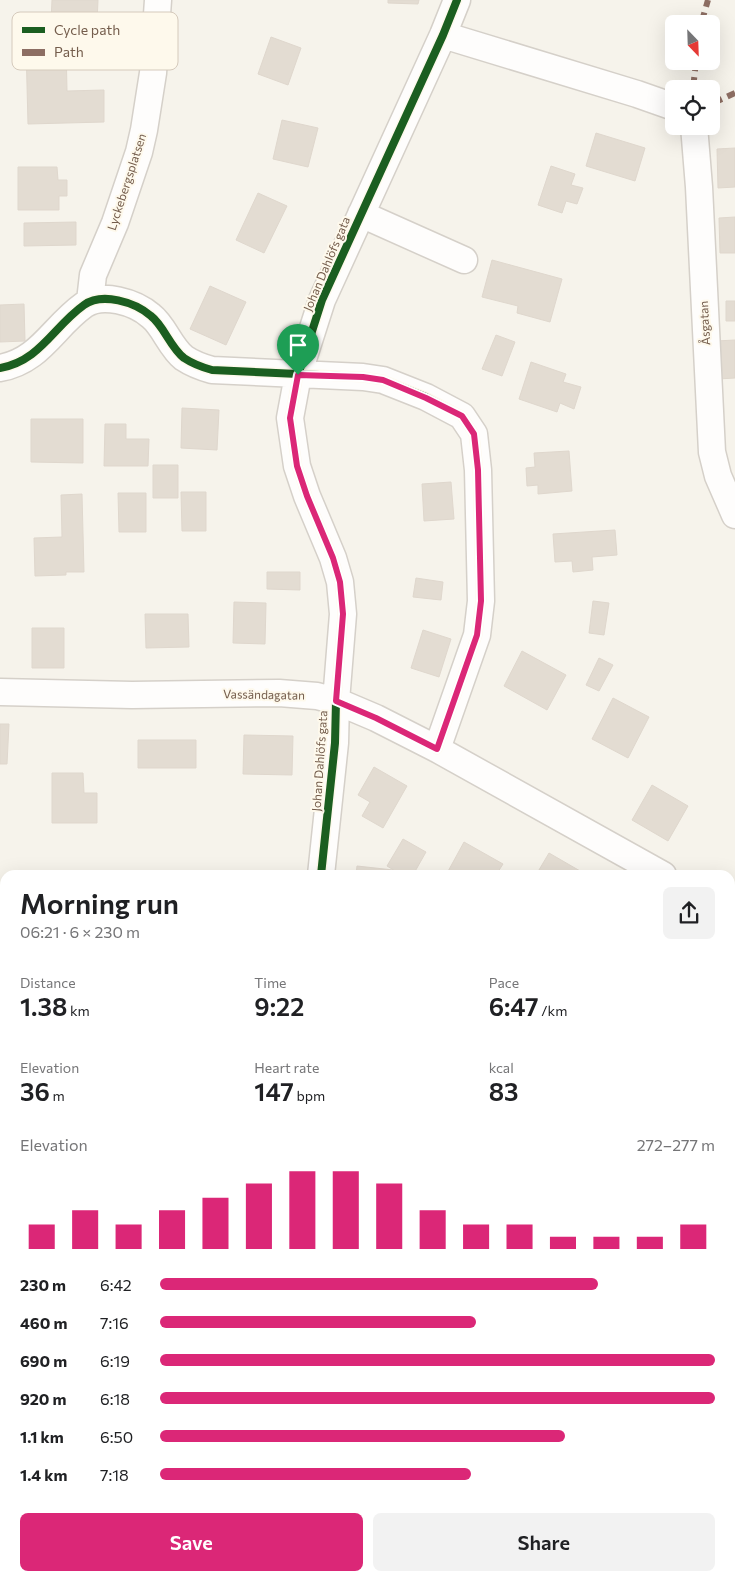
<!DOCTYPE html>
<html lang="en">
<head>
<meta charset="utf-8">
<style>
  body { margin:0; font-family:Commissioner,sans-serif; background:#f2f2f2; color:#202124; height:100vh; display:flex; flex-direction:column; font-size:19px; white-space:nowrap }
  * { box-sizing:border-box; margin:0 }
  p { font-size:16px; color:#757577 }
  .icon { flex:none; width:28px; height:28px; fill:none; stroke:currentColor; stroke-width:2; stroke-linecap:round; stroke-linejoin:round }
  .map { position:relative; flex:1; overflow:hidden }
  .details { position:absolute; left:0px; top:870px; width:735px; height:711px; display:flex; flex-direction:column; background:#fff; border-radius:15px 15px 0 0; box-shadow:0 5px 20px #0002 }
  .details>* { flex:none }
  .needle { width:32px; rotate:157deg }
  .buttons { position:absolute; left:665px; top:15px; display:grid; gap:10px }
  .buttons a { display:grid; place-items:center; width:55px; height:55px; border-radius:8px; background:#fff; box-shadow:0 5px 20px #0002; font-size:25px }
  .pin { position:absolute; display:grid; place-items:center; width:42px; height:42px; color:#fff; margin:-51px -21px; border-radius:50% 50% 50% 0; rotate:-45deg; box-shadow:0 0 5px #0007 }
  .pin .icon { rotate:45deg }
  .round { display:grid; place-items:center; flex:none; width:52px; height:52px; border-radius:8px; background:#f2f2f2 }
  .head { display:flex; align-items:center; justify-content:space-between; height:85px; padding:0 20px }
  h1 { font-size:28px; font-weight:600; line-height:38px }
  .metrics { display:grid; grid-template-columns:repeat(3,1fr); gap:8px; height:85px; padding:5px 20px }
  .metrics div { display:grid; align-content:center }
  .metrics b { font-size:25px; font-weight:600 }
  .metrics small { font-size:14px; font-weight:400 }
  .metrics p { font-size:14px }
  .chart { height:140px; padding:10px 20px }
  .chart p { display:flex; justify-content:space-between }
  .chart svg { width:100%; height:90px; margin-top:5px; stroke:#db2777; stroke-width:6 }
  .cta { display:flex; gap:10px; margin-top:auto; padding:10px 20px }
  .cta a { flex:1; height:58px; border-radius:8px; background:#db2777; color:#fff; font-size:20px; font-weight:600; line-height:58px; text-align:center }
  .cta a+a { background:#f2f2f2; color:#202124 }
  ul { padding:0 20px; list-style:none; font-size:16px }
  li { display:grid; grid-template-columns:80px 60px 1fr; align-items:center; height:38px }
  li i { height:12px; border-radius:6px; background:#db2777 }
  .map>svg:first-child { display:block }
  .green { fill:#e1eed6 }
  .building { fill:#e3dcd2; stroke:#dfd7cd }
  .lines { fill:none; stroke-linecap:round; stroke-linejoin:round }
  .street-casing { stroke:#d5d0c9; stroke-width:29 }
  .street { stroke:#fefdfc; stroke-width:26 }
  .quiet { stroke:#8d6e63; stroke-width:6; stroke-dasharray:12 6; stroke-linecap:butt }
  .cycleway-casing { stroke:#fef9ec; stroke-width:11 }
  .cycleway { stroke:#1b5e20; stroke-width:8 }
  .route-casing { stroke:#fff; stroke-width:10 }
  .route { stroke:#db2777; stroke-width:6 }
  .labels { text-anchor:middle; stroke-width:4; stroke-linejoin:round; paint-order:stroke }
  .street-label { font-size:12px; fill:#745d4c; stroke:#fef9ec }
  .key { fill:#fef9ec; stroke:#d5cabc; stroke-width:1 }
  .key-label { font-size:14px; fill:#745d4c }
</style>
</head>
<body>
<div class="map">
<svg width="735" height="1581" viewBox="0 0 735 1581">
  <rect width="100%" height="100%" fill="#f6f3eb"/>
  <path class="green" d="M412 1576H489L498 1581H411Z"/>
  <path class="building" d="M52 0H98L97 23 51 22Z
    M388 0H419L418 4 388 3Z
    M271 37 301 48 288 85 258 74Z
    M66 45 67 91 104 90V122L28 124 26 46Z
    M282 120 318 128 308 167 273 159Z
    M596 133 645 148 635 181 586 166Z
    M735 148V187L718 188 717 149Z
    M551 166 575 174 571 185 583 188 577 204 566 201 562 213 538 205Z
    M18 167H57L58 180H67V196H59V210H18Z
    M258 193 287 206 264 253 236 240Z
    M735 217V253H720L719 218Z
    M76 222V245L24 246V223Z
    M492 260 562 279 550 322 517 313 518 306 482 297Z
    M210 286 246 302 226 345 190 329Z
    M726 301H735V321H726Z
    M24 304 25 341 0 342V305Z
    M496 335 515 342 502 376 482 369Z
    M735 340V378L718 379 716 341Z
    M531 362 566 374 563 382 581 387 574 409 560 403 557 412 519 399Z
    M182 408 219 410 217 450 181 448Z
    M31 419H83V463L31 462Z
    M105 424H126V439H149L148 466H104Z
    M569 451 572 491 538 494V485L527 486 526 468 535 467 534 453Z
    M153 465H178V498H153Z
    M451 482 454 519 424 521 422 484Z
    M181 492H206V531H182Z
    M118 493H146V532H119Z
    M82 494 84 572H66V575L35 576 34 538 62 537 61 495Z
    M615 530 617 555 592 557 593 570 573 572 572 561 555 562 553 534Z
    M267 572H300V590L267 589Z
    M416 578 443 582 441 600 413 597Z
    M593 601 609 603 604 635 589 633Z
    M234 602 266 603 265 644 233 643Z
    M145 614H188L189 647 146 648Z
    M32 628H64V668H32Z
    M423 630 451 639 439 677 411 668Z
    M522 651 566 675 547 710 504 686Z
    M599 658 613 665 599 691 586 685Z
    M613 698 649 717 628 758 592 739Z
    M0 724H9L7 764H0Z
    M244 735 293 736 292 775 243 774Z
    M138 740H196V768H138Z
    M374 767 407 786 383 828 362 816 370 802 358 795Z
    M52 773H83L84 793H97V823H52Z
    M652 785 688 806 668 841 632 820Z
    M403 839 426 852 413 875H402L387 866Z
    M464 842 503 864 496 875H446Z
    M549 853 587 875H536Z
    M357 866 393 870 392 875H356Z
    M5 1391V1435L0 1436V1392Z
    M632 1576H711L710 1581H631Z"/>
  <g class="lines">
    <g class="street-casing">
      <path id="street" d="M443 35 637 94 674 107
        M694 126 699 187 712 452 718 476 735 515
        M361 214 464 260
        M90 301 93 275 115 223 139 152 144 130 153 73 158 0
        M0 368C40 361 53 327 84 305 102 292 135 302 151 316 164 326 170 347 184 358 193 364 201 367 212 370L363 377 383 380 426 397 462 416 474 434 478 470 481 601 477 635 437 749
        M0 692 132 695 279 693 317 696 336 701 376 718 437 749 663 875
        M321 875 335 743 336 701 343 614 340 582 333 558 307 496 297 466 290 418 298 375 322 300 443 35 457 0
        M730 911 735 914
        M730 968 735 959
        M0 972H5
        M0 1238H5
        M730 1465 735 1467
        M248 1576 249 1581
        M307 1581 323 1576"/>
    </g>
    <use href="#street" class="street"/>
    <path class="quiet" d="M701 24 708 0
      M693 89 696 61
      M711 104 735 93"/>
    <g class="cycleway-casing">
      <path id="cycleway" d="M0 368C40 361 53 327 84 305 102 292 135 302 151 316 164 326 170 347 184 358 193 364 201 367 212 370L363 377 383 380 426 397 462 416 474 434 478 470 481 601 477 635 437 749
        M321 875 335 743 336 701 343 614 340 582 333 558 307 496 297 466 290 418 298 375 322 300 443 35 457 0"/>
    </g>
    <use href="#cycleway" class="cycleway"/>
  </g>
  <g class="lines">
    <g class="route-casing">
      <path id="route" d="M298 375 363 377 383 380 426 398 462 416 474 434 478 470 481 601 477 635 437 749 376 718 336 701 343 614 340 582 333 558 307 496 297 466 290 418Z"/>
    </g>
    <use href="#route" class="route"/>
  </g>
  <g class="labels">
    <g class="street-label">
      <text transform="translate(127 182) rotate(-72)" y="4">Lyckebergsplatsen</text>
      <text transform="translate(327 264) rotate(-67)" y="4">Johan Dahlöfs gata</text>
      <text transform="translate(705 323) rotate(-93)" y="4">Åsgatan</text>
      <text transform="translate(264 695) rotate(1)" y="4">Vassändagatan</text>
      <text transform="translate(320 761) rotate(-86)" y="4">Johan Dahlöfs gata</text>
    </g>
  </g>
  <rect x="12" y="12" width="166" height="58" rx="8" class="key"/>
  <rect x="22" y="27" width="23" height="6" fill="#1b5e20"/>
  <rect x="22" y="49" width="23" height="7" fill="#8d6e63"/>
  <g class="key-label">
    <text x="54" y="35">Cycle path</text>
    <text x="54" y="57">Path</text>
  </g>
</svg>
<div class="buttons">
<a><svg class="needle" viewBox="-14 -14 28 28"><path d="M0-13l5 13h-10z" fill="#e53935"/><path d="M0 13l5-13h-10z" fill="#757577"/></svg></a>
<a><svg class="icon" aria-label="locate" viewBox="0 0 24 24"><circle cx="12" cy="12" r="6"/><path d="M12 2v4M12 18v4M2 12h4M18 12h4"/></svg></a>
</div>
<div class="pin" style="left:298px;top:375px;background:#1e9e55"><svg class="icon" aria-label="arrive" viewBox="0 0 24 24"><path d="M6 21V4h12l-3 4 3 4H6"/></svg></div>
<section class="details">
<div class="head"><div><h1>Morning run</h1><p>06:21 · 6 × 230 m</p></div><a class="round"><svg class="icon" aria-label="share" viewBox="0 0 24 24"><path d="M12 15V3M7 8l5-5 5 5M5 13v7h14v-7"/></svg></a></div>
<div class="metrics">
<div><p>Distance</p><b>1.38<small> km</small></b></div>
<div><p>Time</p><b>9:22</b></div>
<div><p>Pace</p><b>6:47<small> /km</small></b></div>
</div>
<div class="metrics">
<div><p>Elevation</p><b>36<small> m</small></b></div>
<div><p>Heart rate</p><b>147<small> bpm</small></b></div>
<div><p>kcal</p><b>83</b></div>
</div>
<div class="chart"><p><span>Elevation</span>272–277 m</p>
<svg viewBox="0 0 160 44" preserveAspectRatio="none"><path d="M5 44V32M15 44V25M25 44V32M35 44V25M45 44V19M55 44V12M65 44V6M75 44V6M85 44V12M95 44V25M105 44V32M115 44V32M125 44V38M135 44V38M145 44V38M155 44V32"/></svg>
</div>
<ul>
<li><b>230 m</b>6:42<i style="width:79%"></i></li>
<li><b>460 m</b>7:16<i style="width:57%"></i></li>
<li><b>690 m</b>6:19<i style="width:100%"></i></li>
<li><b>920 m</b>6:18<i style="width:100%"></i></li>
<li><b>1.1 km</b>6:50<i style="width:73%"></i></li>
<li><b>1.4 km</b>7:18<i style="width:56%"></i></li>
</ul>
<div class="cta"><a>Save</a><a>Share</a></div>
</section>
</div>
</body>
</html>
